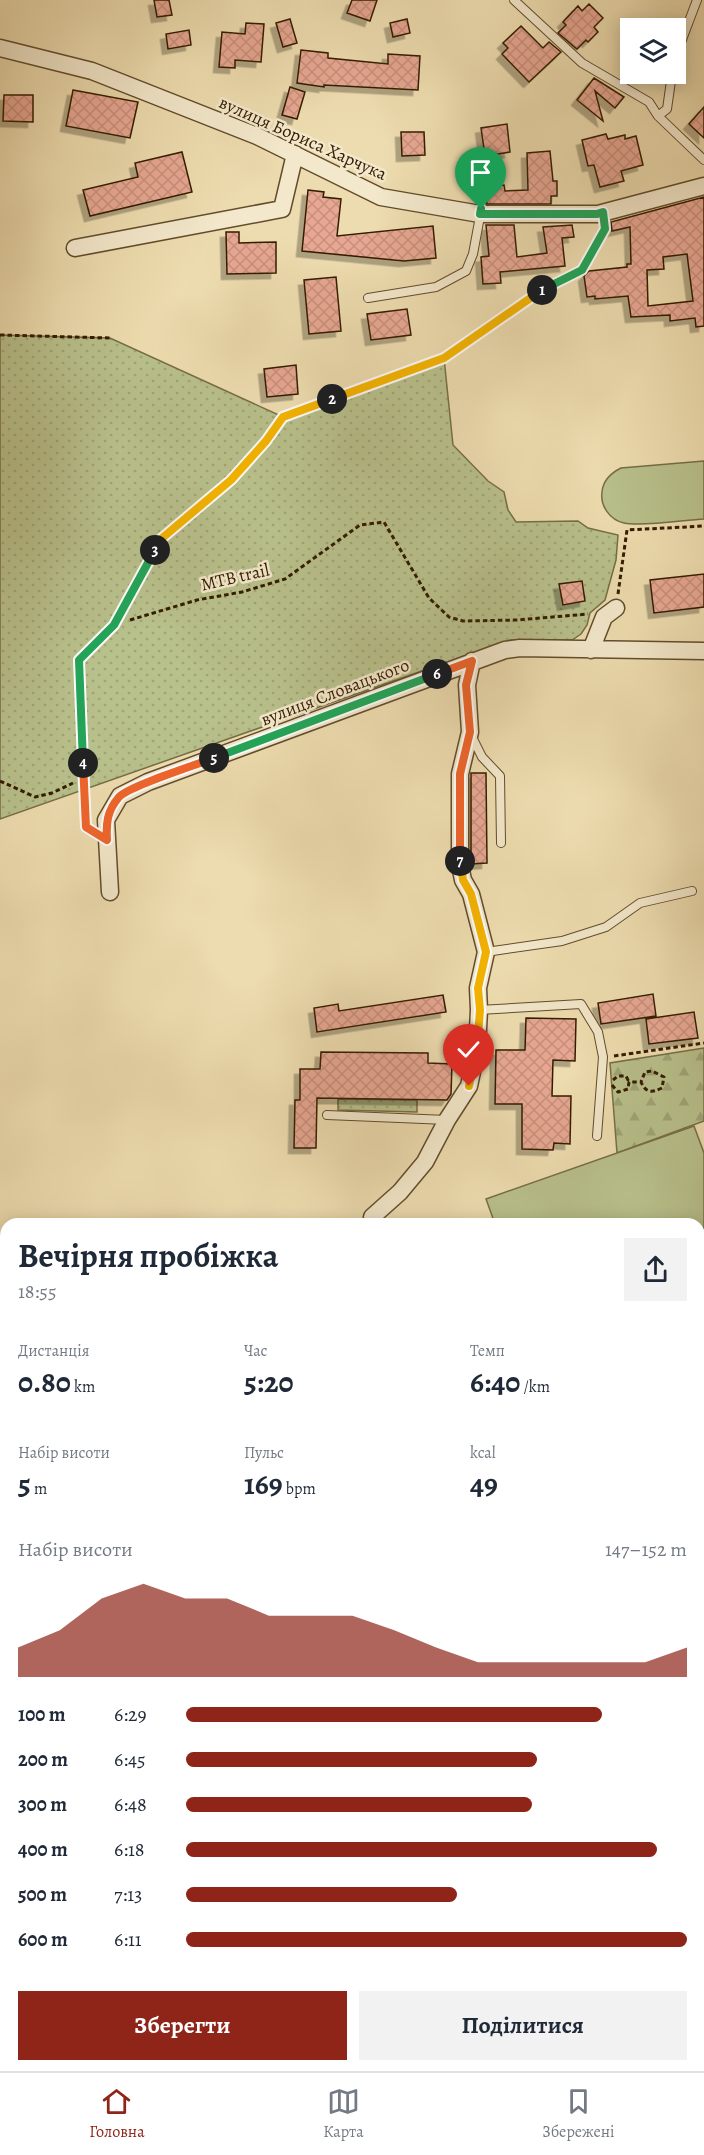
<!DOCTYPE html>
<html lang="uk">
<head>
<meta charset="utf-8">
<style>
  body { margin:0; font-family:Alegreya,serif; background:#f2f2f3; color:#1f2937; height:100vh; display:flex; flex-direction:column; font-size:22px; white-space:nowrap }
  * { box-sizing:border-box; margin:0 }
  p { font-size:20px; color:#747a83 }
  .icon { flex:none; width:33px; height:33px; fill:none; stroke:currentColor; stroke-width:2; stroke-linecap:round; stroke-linejoin:round }
  .map { position:relative; flex:1; overflow:hidden }
  .drawer { position:absolute; left:0px; top:1218px; width:705px; height:854px; display:flex; flex-direction:column; background:#fff; border-radius:18px 18px 0 0; box-shadow:0 3px 15px #0003 }
  .drawer>* { flex:none }
  .fabs { position:absolute; left:620px; top:18px; display:grid; gap:12px }
  .fabs a { display:grid; place-items:center; width:66px; height:66px; border-radius:0px; background:#fff; box-shadow:0 3px 15px #0003; font-size:30px }
  .pin { position:absolute; display:grid; place-items:center; width:51px; height:51px; color:#fff; margin:-62px -26px; border-radius:50% 50% 50% 0; rotate:-45deg; box-shadow:0 0 6px #0007 }
  .pin .icon { rotate:45deg }
  .km { position:absolute; width:30px; height:30px; margin:-15px; border-radius:50%; background:#222; color:#fff; font-size:16px; line-height:30px; text-align:center }
  .round { display:grid; place-items:center; flex:none; width:63px; height:63px; border-radius:0px; background:#f2f2f3 }
  .headline { display:flex; align-items:center; justify-content:space-between; height:102px; padding:0 18px }
  h1 { font-size:33px; font-weight:600; line-height:45px }
  .figures { display:grid; grid-template-columns:repeat(3,1fr); gap:9px; height:102px; padding:6px 18px }
  .figures div { display:grid; align-content:center }
  .figures b { font-size:30px; font-weight:600 }
  .figures small { font-size:16px; font-weight:400 }
  .figures p { font-size:16px }
  .chart { height:168px; padding:12px 18px }
  .chart p { display:flex; justify-content:space-between }
  .chart svg { width:100%; height:108px; margin-top:6px; fill:#8f2418; opacity:.7 }
  .primary-button { display:flex; gap:12px; margin-top:auto; padding:12px 18px }
  .primary-button a { flex:1; height:69px; border-radius:0px; background:#8f2418; color:#fff; font-size:24px; font-weight:600; line-height:69px; text-align:center }
  .primary-button a+a { background:#f2f2f3; color:#1f2937 }
  ul { padding:0 18px; list-style:none; font-size:20px }
  li { display:grid; grid-template-columns:96px 72px 1fr; align-items:center; height:45px }
  li i { height:15px; border-radius:8px; background:#8f2418 }
  .tab-bar { display:flex; justify-content:space-around; align-items:center; height:84px; border-top:2px solid #e0e1e3; background:#fff; font-size:16px; color:#747a83 }
  .tab-bar a { display:grid; justify-items:center; gap:3px }
  .tab-bar .current { color:#8f2418 }
  .map>svg:first-child { display:block }
  .grass { fill:url(#grass-dots); stroke:#766e46; stroke-width:1.5 }
  .forest { fill:url(#forest-firs); stroke:#766e46; stroke-width:1.5 }
  .cemetery { fill:url(#cemetery-stones); stroke:#766e46; stroke-width:1.5 }
  .pitch { fill:#b8c08b; stroke:#766e46; stroke-width:1.5 }
  .building { fill:url(#building-cross-hatch); stroke:#341c00; stroke-width:1.5; fill-rule:evenodd; filter:url(#shadow) }
  .lines { fill:none; stroke-linecap:round; stroke-linejoin:round }
  .service-casing { stroke:#624c2c; stroke-width:10 }
  .minor-casing { stroke:#624c2c; stroke-width:19 }
  .path { stroke:#341c00; stroke-width:3; stroke-dasharray:4.5 3; stroke-linecap:butt }
  .service { stroke:#f3e8cb; stroke-width:8 }
  .minor { stroke:#f3e8cb; stroke-width:16 }
  .split-1-casing { stroke:#fff; stroke-width:12 }
  .split-2-casing { stroke:#fff; stroke-width:12 }
  .split-3-casing { stroke:#fff; stroke-width:12 }
  .split-4-casing { stroke:#fff; stroke-width:12 }
  .split-5-casing { stroke:#fff; stroke-width:12 }
  .split-6-casing { stroke:#fff; stroke-width:12 }
  .split-7-casing { stroke:#fff; stroke-width:12 }
  .split-8-casing { stroke:#fff; stroke-width:12 }
  .split-1 { stroke:#22a559; stroke-width:8 }
  .split-2 { stroke:#f5b400; stroke-width:8 }
  .split-3 { stroke:#f5b400; stroke-width:8 }
  .split-4 { stroke:#22a559; stroke-width:8 }
  .split-5 { stroke:#f0652b; stroke-width:8 }
  .split-6 { stroke:#22a559; stroke-width:8 }
  .split-7 { stroke:#f0652b; stroke-width:8 }
  .split-8 { stroke:#f5b400; stroke-width:8 }
  .labels { text-anchor:middle; stroke-width:5; stroke-linejoin:round; paint-order:stroke }
  .street-label { font-size:18px; fill:#341c00; stroke:#f3e8cb }
</style>
</head>
<body>
<div class="map">
<svg width="704" height="2071" viewBox="0 0 704 2071">
  <defs>
    <pattern id="grass-dots" width="8" height="8" patternUnits="userSpaceOnUse" patternTransform="scale(1.5)"><rect width="8" height="8" fill="#b8c08b"/><path d="M2 2h.1M6 6h.1" fill="none" stroke="#9fa476" stroke-width="1.8" stroke-linecap="round"/></pattern>
    <pattern id="forest-firs" width="22" height="20" patternUnits="userSpaceOnUse" patternTransform="scale(1.5)"><rect width="22" height="20" fill="#b8c08b"/><path d="M5 1l3.5 6h-7zM16 11l3.5 6h-7z" fill="#9fa476"/></pattern>
    <pattern id="cemetery-stones" width="16" height="16" patternUnits="userSpaceOnUse" patternTransform="scale(1.5)"><rect width="16" height="16" fill="#b8c08b"/><path d="M2 7V4a2 2 0 0 1 4 0v3zM10 15v-3a2 2 0 0 1 4 0v3z" fill="#9fa476"/></pattern>
    <pattern id="building-cross-hatch" width="8" height="8" patternUnits="userSpaceOnUse" patternTransform="scale(1.5)"><rect width="8" height="8" fill="#e7a792"/><path d="M0 0l8 8M0 8l8-8" fill="none" stroke="#c78f7c"/></pattern>
    <filter id="shadow"><feDropShadow dx="-5.5" dy="5.5" stdDeviation="0" flood-color="#0004"/></filter>
  </defs>
  <rect width="100%" height="100%" fill="#eddcaf"/>
  <filter id="stains"><feTurbulence type="fractalNoise" baseFrequency=".00333" numOctaves="4"/><feColorMatrix values="0 0 0 0 .2 0 0 0 0 .09 0 0 0 0 .02 0 0 0 .5 -.17"/></filter>
  <radialGradient id="worn" r=".72"><stop offset=".6" stop-color="#630" stop-opacity="0"/><stop offset="1" stop-color="#630" stop-opacity=".3"/></radialGradient>
  <path class="grass" d="M0 335 110 338 283 417 444 358 453 445 488 481 504 492 508 510 516 522 578 521 588 528 618 535 616 560 605 600 590 613 587 625 581 634 572 640H510L0 819Z
    M338 1099 417 1100V1112L338 1110Z
    M699 1488 704 1490V1746H699Z"/>
  <path class="forest" d="M704 1048V1121L617 1153 610 1063Z"/>
  <path class="cemetery" d="M699 1849 704 1852V2071H225L219 2066H699Z"/>
  <path class="pitch" d="M704 461V519C684 520 642 527 624 523 610 520 600 506 602 492 603 480 611 473 621 468Z
    M694 1126 704 1153V1399L699 1401V1224H495L486 1199Z
    M6 1449V1538L0 1541V1452Z"/>
  <path class="building" d="M154 0H169L172 15 157 17Z
    M352 0H377L370 21 347 13Z
    M589 4 603 18 594 27 598 32 588 42 586 40 577 49 558 33 566 25 563 22 578 6 582 11Z
    M290 19 297 43 283 47 276 23Z
    M407 19 410 33 393 37 390 23Z
    M246 23 264 24 261 62 235 60V68L219 67 222 32 245 34Z
    M521 26 543 48 549 42 561 52 529 82 502 54 508 48 503 43Z
    M189 30 191 45 168 49 166 34Z
    M301 50 328 53V58L388 64V54L420 56 418 90 324 85V87L297 83Z
    M594 78 624 97 615 108 595 91 603 121 577 100Z
    M290 87 305 92 297 119 282 115Z
    M73 90 138 102 130 138 66 126Z
    M4 95H33V122L3 121Z
    M704 107V138L689 124Z
    M507 124 510 152 485 156 481 128Z
    M401 132H424L425 155 402 156Z
    M606 134 608 139 625 135V139L636 136 643 165 621 171 624 181 600 187 594 165 588 166 582 140Z
    M550 151 553 181H557V196H551V204H487L484 188 504 185 505 191 528 190 527 153Z
    M182 152 192 192 90 216 83 190 138 177 135 163Z
    M308 190 324 192 323 197 341 199 337 236 433 226 436 258 404 261 302 251Z
    M704 197V326L696 327 695 318 670 321V315L631 317 628 296 595 299V296L587 297 584 276 589 271 627 267V264H631L630 227 612 231 611 222ZM687 254 693 301 648 306 647 270 664 269 663 257Z
    M486 225H514L517 257 547 253 543 227 572 225 574 237 562 238 565 266 500 272 501 283 483 284 481 257 489 256Z
    M226 232H239V243L276 242V273L227 274Z
    M336 277 341 331 309 334 304 280Z
    M407 309 411 335 371 340 367 314Z
    M296 365 298 394 267 397 264 369Z
    M704 574V607L654 613 650 580Z
    M582 581 585 601 563 605 559 584Z
    M471 773H486L487 863 471 864Z
    M653 994 656 1016 601 1024 598 1003Z
    M443 995 446 1012 317 1032 314 1008 338 1004 339 1011Z
    M694 1012 698 1038 649 1044 646 1019Z
    M526 1018 576 1019 575 1061 553 1060 552 1096H571L570 1144 554 1143 553 1150 522 1149V1104H495L496 1050H525Z
    M321 1052 428 1053V1063L452 1064 451 1094 447 1100 317 1098 316 1148H294L295 1100H300V1069H320Z"/>
  <g class="lines">
    <g class="service-casing">
      <path id="service" d="M514 0 582 63 649 102 658 116 704 160
        M675 58 697 0
        M658 116 667 109 672 74
        M368 298 436 287 466 271 473 254 481 211
        M471 735 482 757 500 776 501 843
        M107 840 86 827 79 660 114 625 161 539 230 480 266 441 283 417 444 358 543 289 582 270 605 229 603 212
        M486 952 562 941 606 927 640 903 692 891
        M479 1010 581 1004 598 1032 603 1057 597 1136
        M327 1115 447 1120
        M575 2066 583 2071"/>
    </g>
    <g class="minor-casing">
      <path id="minor" d="M0 48 92 71 257 136 381 197 480 214H598L704 186
        M75 248 282 209 295 154
        M591 650 604 617 616 608
        M110 892 106 820 120 796 148 782 505 650 520 648 704 651
        M372 1217 400 1192 425 1162 447 1120 469 1086 477 1048 479 1010 478 988 486 952 471 894 463 880 460 865V774L470 732 467 685 472 661"/>
    </g>
    <path class="path" d="M0 335 110 338
      M618 594 627 530 704 526
      M130 620 197 600 242 592 285 579 360 525 384 522 429 598 449 617 463 621 517 620 588 614
      M0 781 35 797 52 793 73 783
      M614 1056 704 1043
      M613 1080 618 1076H626L629 1082
      M612 1085 618 1092 628 1089 629 1082H641C646 1093 652 1093 662 1088L664 1077 652 1071 645 1072 641 1082
      M0 1776 6 1775
      M699 1816 704 1824
      M0 1994 6 1995"/>
    <use href="#service" class="service"/>
    <use href="#minor" class="minor"/>
  </g>
  <g class="lines">
    <g class="split-1-casing">
      <path id="split-1" d="M481 209 480 214H597L603 212 605 229 582 270 542 290"/>
    </g>
    <g class="split-2-casing">
      <path id="split-2" d="M332 399 444 358 542 290"/>
    </g>
    <g class="split-3-casing">
      <path id="split-3" d="M155 550 161 539 231 480 266 441 283 417 332 399"/>
    </g>
    <g class="split-4-casing">
      <path id="split-4" d="M83 763 79 660 114 625 155 550"/>
    </g>
    <g class="split-5-casing">
      <path id="split-5" d="M83 763 86 827 107 840C106 823 107 811 119 797 129 786 196 765 214 758"/>
    </g>
    <g class="split-6-casing">
      <path id="split-6" d="M214 758 437 674"/>
    </g>
    <g class="split-7-casing">
      <path id="split-7" d="M437 674 472 661 466 685 470 732 460 774V861"/>
    </g>
    <g class="split-8-casing">
      <path id="split-8" d="M460 861 463 880 471 894 486 952 478 988 480 1010 477 1048 469 1086"/>
    </g>
    <use href="#split-1" class="split-1"/>
    <use href="#split-2" class="split-2"/>
    <use href="#split-3" class="split-3"/>
    <use href="#split-4" class="split-4"/>
    <use href="#split-5" class="split-5"/>
    <use href="#split-6" class="split-6"/>
    <use href="#split-7" class="split-7"/>
    <use href="#split-8" class="split-8"/>
  </g>
  <g class="labels">
    <g class="street-label">
      <text transform="translate(303 138) rotate(24)" y="6">вулиця Бориса Харчука</text>
      <text transform="translate(235 577) rotate(-13)" y="6">MTB trail</text>
      <text transform="translate(335 692) rotate(-21)" y="6">вулиця Словацького</text>
    </g>
  </g>
  <rect width="100%" height="100%" filter="url(#stains)"/>
  <rect width="100%" height="100%" fill="url(#worn)"/>
</svg>
<div class="fabs">
<a><svg class="icon" aria-label="layers" viewBox="0 0 24 24"><path d="M12 4l9 5-9 5-9-5zM3 14l9 5 9-5"/></svg></a>
</div>
<div class="pin" style="left:481px;top:209px;background:#1e9e55"><svg class="icon" aria-label="arrive" viewBox="0 0 24 24"><path d="M6 21V4h12l-3 4 3 4H6"/></svg></div>
<div class="pin" style="left:469px;top:1086px;background:#d93025"><svg class="icon" aria-label="check" viewBox="0 0 24 24"><path d="M5 12l5 5 9-10"/></svg></div>
<b class="km" style="left:542px;top:290px">1</b>
<b class="km" style="left:332px;top:399px">2</b>
<b class="km" style="left:155px;top:550px">3</b>
<b class="km" style="left:83px;top:763px">4</b>
<b class="km" style="left:214px;top:758px">5</b>
<b class="km" style="left:437px;top:674px">6</b>
<b class="km" style="left:460px;top:861px">7</b>
<section class="drawer">
<div class="headline"><div><h1>Вечірня пробіжка</h1><p>18:55</p></div><a class="round"><svg class="icon" aria-label="share" viewBox="0 0 24 24"><path d="M12 15V3M7 8l5-5 5 5M5 13v7h14v-7"/></svg></a></div>
<div class="figures">
<div><p>Дистанція</p><b>0.80<small> km</small></b></div>
<div><p>Час</p><b>5:20</b></div>
<div><p>Темп</p><b>6:40<small> /km</small></b></div>
</div>
<div class="figures">
<div><p>Набір висоти</p><b>5<small> m</small></b></div>
<div><p>Пульс</p><b>169<small> bpm</small></b></div>
<div><p>kcal</p><b>49</b></div>
</div>
<div class="chart"><p><span>Набір висоти</span>147–152 m</p>
<svg viewBox="0 0 160 44" preserveAspectRatio="none"><path d="M0 44V32L10 25L20 12L30 6L40 12L50 12L60 19L70 19L80 19L90 25L100 32L110 38L120 38L130 38L140 38L150 38L160 32V44z"/></svg>
</div>
<ul>
<li><b>100 m</b>6:29<i style="width:83%"></i></li>
<li><b>200 m</b>6:45<i style="width:70%"></i></li>
<li><b>300 m</b>6:48<i style="width:69%"></i></li>
<li><b>400 m</b>6:18<i style="width:94%"></i></li>
<li><b>500 m</b>7:13<i style="width:54%"></i></li>
<li><b>600 m</b>6:11<i style="width:100%"></i></li>
</ul>
<div class="primary-button"><a>Зберегти</a><a>Поділитися</a></div>
</section>
</div>
<nav class="tab-bar">
<a class="current"><svg class="icon" aria-label="home" viewBox="0 0 24 24"><path d="M3 11l9-7 9 7M6 9v11h12V9"/></svg>Головна</a>
<a><svg class="icon" aria-label="map" viewBox="0 0 24 24"><path d="M3 6l6-2 6 2 6-2v14l-6 2-6-2-6 2zM9 4v14M15 6v14"/></svg>Карта</a>
<a><svg class="icon" aria-label="saved" viewBox="0 0 24 24"><path d="M7 4h10v16l-5-4-5 4z"/></svg>Збережені</a>
</nav>
</body>
</html>
